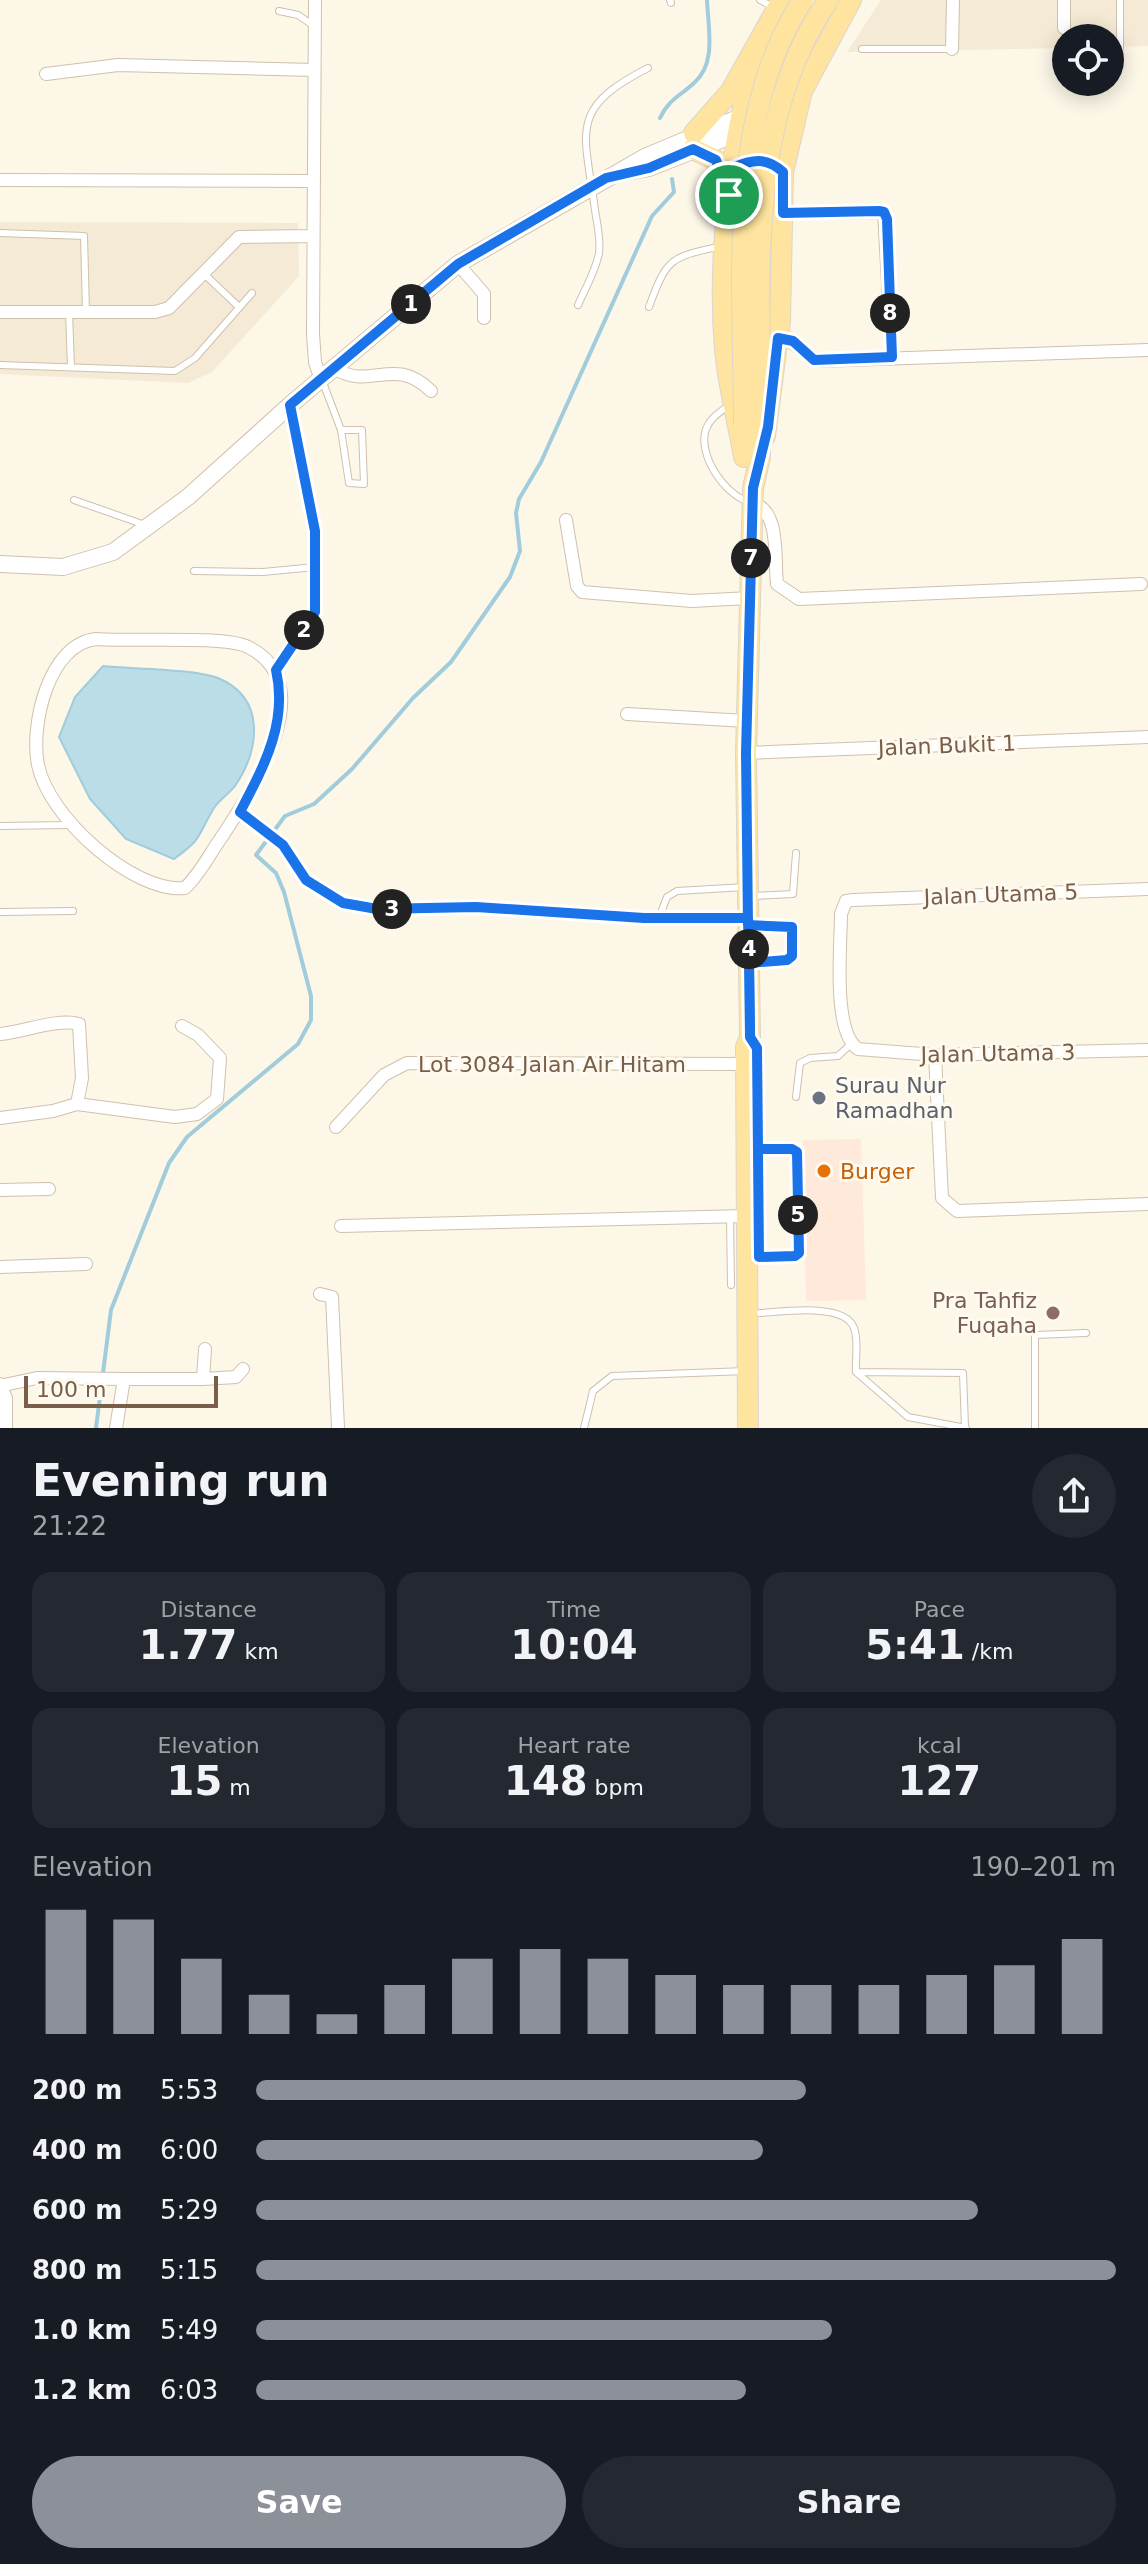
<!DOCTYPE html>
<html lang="en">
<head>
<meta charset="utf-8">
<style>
  body { margin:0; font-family:"DejaVu Sans",sans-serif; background:#242831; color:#f1f3f6; height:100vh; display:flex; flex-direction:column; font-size:30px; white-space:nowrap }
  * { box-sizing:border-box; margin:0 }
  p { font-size:26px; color:#9ea1a6 }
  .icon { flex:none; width:44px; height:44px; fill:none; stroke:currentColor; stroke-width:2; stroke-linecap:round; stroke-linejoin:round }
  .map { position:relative; height:1428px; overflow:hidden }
  .panel { display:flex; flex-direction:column; background:#171b24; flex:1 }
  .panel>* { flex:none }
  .tools { position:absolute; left:1052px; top:24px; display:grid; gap:16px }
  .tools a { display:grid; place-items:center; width:72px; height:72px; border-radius:50%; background:#171b24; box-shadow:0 4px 20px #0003; font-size:40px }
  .scale { position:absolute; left:24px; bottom:20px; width:194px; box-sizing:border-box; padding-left:8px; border:4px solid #795f4a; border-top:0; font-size:22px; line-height:28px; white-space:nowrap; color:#795f4a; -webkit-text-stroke:6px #fffaef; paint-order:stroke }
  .pin { position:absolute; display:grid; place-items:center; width:68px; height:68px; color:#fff; margin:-34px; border:4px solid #fff; border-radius:50%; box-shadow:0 2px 8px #0007 }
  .km { position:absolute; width:40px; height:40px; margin:-20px; border-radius:50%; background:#222; color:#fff; font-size:22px; line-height:40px; text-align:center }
  .round { display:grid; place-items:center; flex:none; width:84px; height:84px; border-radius:42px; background:#242831 }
  .overview { display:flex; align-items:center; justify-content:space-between; height:136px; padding:0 32px }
  h1 { font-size:44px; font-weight:600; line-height:60px }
  .stats { display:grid; grid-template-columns:repeat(3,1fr); gap:12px; height:136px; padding:8px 32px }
  .stats div { display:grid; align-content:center; border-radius:20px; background:#242831; text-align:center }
  .stats b { font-size:40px; font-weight:600 }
  .stats small { font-size:22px; font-weight:400 }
  .stats p { font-size:22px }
  .chart { height:224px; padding:16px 32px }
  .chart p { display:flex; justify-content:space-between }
  .chart svg { width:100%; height:144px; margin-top:8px; stroke:#8c9099; stroke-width:6 }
  .primary-button { display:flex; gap:16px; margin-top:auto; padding:16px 32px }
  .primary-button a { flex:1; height:92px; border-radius:48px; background:#8c9099; color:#fff; font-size:32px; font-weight:600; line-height:92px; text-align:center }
  .primary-button a+a { background:#242831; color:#f1f3f6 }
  ul { padding:0 32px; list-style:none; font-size:26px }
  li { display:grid; grid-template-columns:128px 96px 1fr; align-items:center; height:60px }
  li i { height:20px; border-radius:10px; background:#8c9099 }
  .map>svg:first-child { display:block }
  .residential { fill:#f5ead5 }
  .commercial { fill:#fee9db }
  .water { fill:#badde8; stroke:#a0ccdb; stroke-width:2 }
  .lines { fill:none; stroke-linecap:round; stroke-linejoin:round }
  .stream { stroke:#a0ccdb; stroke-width:4 }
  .service-casing { stroke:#d0c0ac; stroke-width:8 }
  .minor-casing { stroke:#d0c0ac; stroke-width:14 }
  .tertiary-casing { stroke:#d0c0ac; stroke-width:18 }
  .primary-casing { stroke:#dcd5d0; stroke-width:22 }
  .service { stroke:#fff; stroke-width:6 }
  .minor { stroke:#fff; stroke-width:12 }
  .tertiary { stroke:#fff; stroke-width:16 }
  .primary { stroke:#fee49e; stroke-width:20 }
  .primary-bridge-casing { stroke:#dcd5d0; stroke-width:22; stroke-linecap:butt }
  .primary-bridge { stroke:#fee49e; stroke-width:20 }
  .route-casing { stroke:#fff; stroke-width:16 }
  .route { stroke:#1a73e8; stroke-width:10 }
  .worship-dot { fill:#6b7280; stroke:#fffaef; stroke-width:3 }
  .food-dot { fill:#e8710a; stroke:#fffaef; stroke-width:3 }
  .education-dot { fill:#8d6e63; stroke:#fffaef; stroke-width:3 }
  .labels { text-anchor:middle; stroke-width:6; stroke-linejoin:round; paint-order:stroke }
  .street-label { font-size:22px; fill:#795f4a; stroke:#fffaef }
  .worship-label { font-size:22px; fill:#5b616d; stroke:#fffaef; text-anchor:start }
  .food-label { font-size:22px; fill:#c56008; stroke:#fffaef; text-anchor:start }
  .education-label { font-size:22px; fill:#785e54; stroke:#fffaef; text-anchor:end }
</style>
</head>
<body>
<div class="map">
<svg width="1148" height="1428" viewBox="0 0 1148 1428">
  <rect width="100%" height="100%" fill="#fdf7e8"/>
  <path class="residential" d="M881 0H1148V46L1110 47V38H1066V48L847 52Z
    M0 222 298 223 299 276 212 372 188 383 0 374Z"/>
  <path class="commercial" d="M861 1139 866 1300 806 1301 803 1140Z"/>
  <path class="water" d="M103 666C132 669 194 669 218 678 266 698 260 749 235 786 229 794 219 800 214 808 196 838 204 837 174 859L126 839 90 799 59 737 75 697Z"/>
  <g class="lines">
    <path class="stream" d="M660 118C668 100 680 96 694 83 717 63 708 28 707 0
      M96 1428 111 1310 169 1163 187 1137 298 1044 311 1020V996L284 892 276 873 256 855 285 816 314 804 352 769 413 698 451 662 510 577 520 551 516 513 519 499 541 462 652 216 674 192 672 179"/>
    <g class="service-casing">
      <path id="service" d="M670 0 671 3
        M760 0 773 7
        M279 11 298 15 314 26
        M1120 48V0
        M862 49H951
        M0 233 84 236 86 312
        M202 272 239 307
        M578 305C585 289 596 270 599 253 601 239 597 224 595 210 585 132 567 109 648 68
        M649 307C667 257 671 257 722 246
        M69 312 71 367
        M0 365 175 371 195 358 252 293
        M322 380 341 430 349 483 364 484 362 430H341
        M728 406C719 413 710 418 706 429 697 455 725 495 749 502
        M74 500 145 525
        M194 571 263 572 315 567
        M276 670 315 612V531L291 408
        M0 826 69 825
        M752 896 793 894 796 853
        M0 912 73 911
        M659 918 667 897 677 891 746 887
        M751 963 787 960 792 956V927L752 925
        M796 1097 800 1063 810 1058 838 1056 851 1044
        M758 1149H792L797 1152 799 1253 795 1256 759 1257
        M730 1216 731 1285
        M760 1313C782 1312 845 1302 854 1328 859 1340 855 1359 856 1372L908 1417 966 1428
        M856 1372 963 1373 965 1427
        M584 1428 593 1391 612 1376 746 1371
        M1035 1428V1335L1086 1333"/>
    </g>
    <g class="minor-casing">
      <path id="minor" d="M315 0 313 334 315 362 321 380
        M1064 28V0
        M952 49 953 0
        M46 74 118 65 314 70
        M0 180 314 181
        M783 213 884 212 892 357
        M458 264 484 294V318
        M0 312H155L169 308 239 237 313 236
        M778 338C798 340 803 357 820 361L1148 350
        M334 368C371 392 393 354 431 391
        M752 503C781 510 774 559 777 584L799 599 1141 584
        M566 520 577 586 582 592 692 601 750 598
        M96 639C130 642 225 635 248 647 324 684 250 794 221 838 209 855 200 874 185 888 132 893 48 816 38 765 30 724 49 644 96 639Z
        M627 714 746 721
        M746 753 1148 737
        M240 812 283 845 306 880 343 903 377 909 476 907 644 918H748
        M1148 889 853 900 846 901 841 914C841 946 832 1031 858 1049L935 1055 1148 1050
        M0 1034C24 1032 57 1018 79 1024L82 1078 77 1104
        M935 1055 942 1198 957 1211 1148 1204
        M0 1118 53 1111 77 1104 175 1117 197 1114 217 1099 220 1058 198 1035 182 1026
        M336 1127 384 1075 407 1063 746 1064
        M0 1190 49 1189
        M341 1226 745 1216
        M0 1267 86 1264
        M320 1294 332 1297 338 1428
        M203 1379 236 1377 243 1369
        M0 1384 6 1398V1428
        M4 1385 37 1378 124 1379
        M116 1428 124 1379H203L205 1349"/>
    </g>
    <g class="tertiary-casing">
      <path id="tertiary" d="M627 172 649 168 748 129
        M0 564 63 567 113 552 188 497 290 405 458 264 645 157 750 113"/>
    </g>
    <g class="primary-casing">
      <path id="primary" d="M694 133 731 91 782 0
        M693 149 716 160 728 191
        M765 436 780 321 783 172 802 91 851 0
        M744 457C738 422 728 385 725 349 717 254 731 138 759 47
        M748 1428 746 1047 750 1037 746 753 753 488 760 457V424"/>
    </g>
    <use href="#service" class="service"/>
    <use href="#minor" class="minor"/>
    <use href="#tertiary" class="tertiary"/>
    <use href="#primary" class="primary"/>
    <g class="primary-bridge-casing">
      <path id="primary-bridge" d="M744 424C744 290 725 117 803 0
        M760 424C761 282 744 123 828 0"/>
    </g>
    <use href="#primary-bridge" class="primary-bridge"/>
  </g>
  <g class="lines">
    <g class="route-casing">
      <path id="route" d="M729 195 716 160 693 149 649 168 606 178 458 264 290 405 315 531V612L276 670C288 723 264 766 240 812L283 845 306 880 343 903 377 909 476 907 644 918H748C749 957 750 997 750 1037L757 1048 759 1257 795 1256 799 1253 797 1152 792 1149H758L757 1048 750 1037 749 963 787 960 792 956V927L748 925 746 753 753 488 768 427 778 338 793 341 814 360 892 357 887 219 884 212 879 211 783 213V172C766 157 753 159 732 168L729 195"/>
    </g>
    <use href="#route" class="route"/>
  </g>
  <circle class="worship-dot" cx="819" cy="1098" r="8"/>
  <circle class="food-dot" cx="824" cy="1171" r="8"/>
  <circle class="education-dot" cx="1053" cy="1313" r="8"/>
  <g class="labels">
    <g class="street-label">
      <text transform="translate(947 745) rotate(-2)" y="8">Jalan Bukit 1</text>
      <text transform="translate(1001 894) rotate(-2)" y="8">Jalan Utama 5</text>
      <text transform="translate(998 1053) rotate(-1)" y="8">Jalan Utama 3</text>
      <text x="552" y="1072">Lot 3084 Jalan Air Hitam</text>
    </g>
    <g class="worship-label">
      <text x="835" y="1093">Surau Nur<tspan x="835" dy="25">Ramadhan</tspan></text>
    </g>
    <g class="food-label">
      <text x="840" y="1179">Burger</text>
    </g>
    <g class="education-label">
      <text x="1037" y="1308">Pra Tahfiz<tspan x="1037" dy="25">Fuqaha</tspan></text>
    </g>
  </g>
</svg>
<div class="tools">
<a><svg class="icon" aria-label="locate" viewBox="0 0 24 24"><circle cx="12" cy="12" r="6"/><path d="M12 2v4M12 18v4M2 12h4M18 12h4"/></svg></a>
</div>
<div class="scale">100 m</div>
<div class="pin" style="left:729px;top:195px;background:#1e9e55"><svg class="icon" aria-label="arrive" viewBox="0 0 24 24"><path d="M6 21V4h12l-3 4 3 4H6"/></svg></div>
<b class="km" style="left:411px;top:304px">1</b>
<b class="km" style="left:304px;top:630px">2</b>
<b class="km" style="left:392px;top:909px">3</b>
<b class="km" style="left:749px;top:949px">4</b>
<b class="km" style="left:798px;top:1215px">5</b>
<b class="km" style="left:751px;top:558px">7</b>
<b class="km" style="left:890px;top:313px">8</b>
</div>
<section class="panel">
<div class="overview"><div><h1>Evening run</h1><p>21:22</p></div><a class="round"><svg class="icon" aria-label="share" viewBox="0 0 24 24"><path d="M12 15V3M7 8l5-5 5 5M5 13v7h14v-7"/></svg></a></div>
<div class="stats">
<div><p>Distance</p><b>1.77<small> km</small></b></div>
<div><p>Time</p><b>10:04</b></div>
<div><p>Pace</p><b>5:41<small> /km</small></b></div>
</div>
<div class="stats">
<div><p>Elevation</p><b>15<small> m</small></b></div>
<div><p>Heart rate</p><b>148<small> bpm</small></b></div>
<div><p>kcal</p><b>127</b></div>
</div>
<div class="chart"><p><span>Elevation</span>190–201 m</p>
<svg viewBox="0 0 160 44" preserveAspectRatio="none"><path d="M5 44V6M15 44V9M25 44V21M35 44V32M45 44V38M55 44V29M65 44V21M75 44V18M85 44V21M95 44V26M105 44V29M115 44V29M125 44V29M135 44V26M145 44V23M155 44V15"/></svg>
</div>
<ul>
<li><b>200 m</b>5:53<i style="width:64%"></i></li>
<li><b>400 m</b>6:00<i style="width:59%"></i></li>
<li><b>600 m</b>5:29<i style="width:84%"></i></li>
<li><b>800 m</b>5:15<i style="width:100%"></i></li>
<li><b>1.0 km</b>5:49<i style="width:67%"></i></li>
<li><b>1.2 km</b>6:03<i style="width:57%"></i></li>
</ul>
<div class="primary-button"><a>Save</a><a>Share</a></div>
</section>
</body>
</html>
